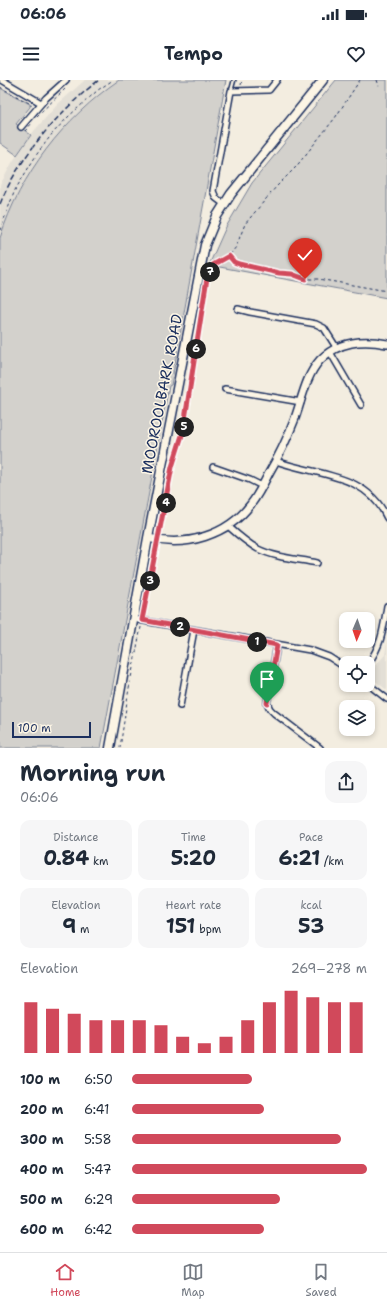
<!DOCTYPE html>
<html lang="en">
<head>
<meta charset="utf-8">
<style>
  body { margin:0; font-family:"Shantell Sans",sans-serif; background:#f6f6f7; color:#1f2937; height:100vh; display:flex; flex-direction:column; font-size:15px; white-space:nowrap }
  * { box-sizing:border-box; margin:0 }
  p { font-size:13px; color:#747a83 }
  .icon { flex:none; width:22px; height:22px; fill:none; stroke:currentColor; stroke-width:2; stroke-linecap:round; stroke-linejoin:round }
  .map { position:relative; height:668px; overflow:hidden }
  .side { display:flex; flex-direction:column; background:#fff; flex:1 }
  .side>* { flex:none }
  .needle { width:26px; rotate:182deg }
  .fabs { position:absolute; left:339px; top:532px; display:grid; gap:8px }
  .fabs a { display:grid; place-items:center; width:36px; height:36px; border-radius:8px; background:#fff; box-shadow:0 2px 6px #0003; font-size:20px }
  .scale { position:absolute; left:12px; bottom:10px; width:79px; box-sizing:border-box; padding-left:4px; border:2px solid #1b2f5e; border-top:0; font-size:11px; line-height:14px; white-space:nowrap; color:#1b2f5e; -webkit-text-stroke:3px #fcf5e5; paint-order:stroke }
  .pin { position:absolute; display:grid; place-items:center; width:34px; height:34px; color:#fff; margin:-41px -17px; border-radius:50% 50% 50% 0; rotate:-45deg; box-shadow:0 0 4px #0007 }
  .pin .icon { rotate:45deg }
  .km { position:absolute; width:20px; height:20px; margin:-10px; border-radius:50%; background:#222; color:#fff; font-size:11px; line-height:20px; text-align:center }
  .round { display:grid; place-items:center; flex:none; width:42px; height:42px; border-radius:12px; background:#f6f6f7 }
  .head { display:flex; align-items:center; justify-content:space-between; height:68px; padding:0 20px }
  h1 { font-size:22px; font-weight:700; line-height:30px }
  .figures { display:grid; grid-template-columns:repeat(3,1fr); gap:6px; height:68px; padding:4px 20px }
  .figures div { display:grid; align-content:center; border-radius:10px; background:#f6f6f7; text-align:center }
  .figures b { font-size:20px; font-weight:700 }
  .figures small { font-size:11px; font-weight:400 }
  .figures p { font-size:11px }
  .chart { height:112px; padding:8px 20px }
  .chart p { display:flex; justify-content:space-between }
  .chart svg { width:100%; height:72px; margin-top:4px; stroke:#d1495b; stroke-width:6 }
  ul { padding:0 20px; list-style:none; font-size:13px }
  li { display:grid; grid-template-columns:64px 48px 1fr; align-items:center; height:30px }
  li i { height:10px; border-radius:5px; background:#d1495b }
  .status { display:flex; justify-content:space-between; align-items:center; height:28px; padding:0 20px; background:#fff; direction:ltr }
  .status svg { height:11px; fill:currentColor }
  header { display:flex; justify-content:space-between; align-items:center; height:52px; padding:0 20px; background:#fff; font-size:18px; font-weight:700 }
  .menu { display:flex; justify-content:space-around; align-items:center; height:56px; border-top:1px solid #e0e1e3; background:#fff; font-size:11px; color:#747a83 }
  .menu a { display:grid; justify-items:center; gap:2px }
  .menu .selected { color:#d1495b }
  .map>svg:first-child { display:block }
  .built { fill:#e3dfd6 }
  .green { fill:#d3d1cc; stroke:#778095 }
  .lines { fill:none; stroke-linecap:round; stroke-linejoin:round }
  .lane-casing { stroke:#1b2f5e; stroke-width:5.5 }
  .street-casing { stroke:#1b2f5e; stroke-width:8 }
  .secondary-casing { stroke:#1b2f5e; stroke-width:10 }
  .primary-casing { stroke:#1b2f5e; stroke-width:11 }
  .path { stroke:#1b2f5e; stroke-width:1; stroke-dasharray:3 3; stroke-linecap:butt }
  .lane { stroke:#fcf5e5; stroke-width:2.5 }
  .street { stroke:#fcf5e5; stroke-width:5 }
  .secondary { stroke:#fcf5e5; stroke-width:7 }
  .primary { stroke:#fcf5e5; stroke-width:8 }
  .rail { stroke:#1b2f5e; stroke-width:1.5; stroke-dasharray:6 3; stroke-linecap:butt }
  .route-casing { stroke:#fff; stroke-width:8 }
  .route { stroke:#d1495b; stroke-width:5 }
  .labels { text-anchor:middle; stroke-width:3; stroke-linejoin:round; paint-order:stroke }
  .street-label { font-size:15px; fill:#1b2f5e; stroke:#fcf5e5 }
</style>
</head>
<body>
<div class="status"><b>06:06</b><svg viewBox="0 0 49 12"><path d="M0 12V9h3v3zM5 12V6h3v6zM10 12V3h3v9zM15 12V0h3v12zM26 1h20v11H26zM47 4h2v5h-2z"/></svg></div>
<header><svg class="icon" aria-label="menu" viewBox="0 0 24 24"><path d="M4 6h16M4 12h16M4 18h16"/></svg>Tempo<svg class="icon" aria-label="heart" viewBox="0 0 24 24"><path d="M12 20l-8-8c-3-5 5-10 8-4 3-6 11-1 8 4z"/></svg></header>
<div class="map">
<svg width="387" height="668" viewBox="0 0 387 668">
  <rect width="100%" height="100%" fill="#f3ede0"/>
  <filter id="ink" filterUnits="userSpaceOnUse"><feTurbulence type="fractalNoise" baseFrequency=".025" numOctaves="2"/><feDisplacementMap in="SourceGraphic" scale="8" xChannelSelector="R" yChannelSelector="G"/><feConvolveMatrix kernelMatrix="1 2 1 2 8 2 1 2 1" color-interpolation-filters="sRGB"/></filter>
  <g filter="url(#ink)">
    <path class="built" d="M85 0H119L97 16 77 34 38 82 23 106 9 133 0 158V105L13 81 34 51 58 24Z
      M387 561V610L370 597 369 592 385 575Z"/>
    <path class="green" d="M119 0H226L171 305 169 306 101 668H0V158C20 94 64 38 119 0Z
      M336 0H387V218L209 185 226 147 252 103Z
      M0 8 30 24V27L16 44 31 55 17 75 0 63Z"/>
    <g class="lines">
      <g class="lane-casing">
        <path id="lane" d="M231 11 234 0"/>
      </g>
      <g class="street-casing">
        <path id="street" d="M2 0 41 23
          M21 47 46 18 66 0
          M224 124 216 118 213 111 231 11 269 10 277 0
          M238 229 250 232 316 244 324 248 336 267
          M330 272 361 325
          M225 309 301 322
          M276 381C317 396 366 392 387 438
          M213 387 250 400 262 406
          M228 446C238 455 247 463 258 469 276 478 298 479 317 483
          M133 539 310 570 329 577 346 588
          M277 565 267 623 270 629 274 633 320 668
          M368 584C382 564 383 550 387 526
          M368 604 387 619
          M180 626 194 550"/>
      </g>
      <g class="secondary-casing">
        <path id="secondary" d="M148 458C186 468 228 455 251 424 258 415 264 403 269 393 279 376 287 359 294 341 302 320 305 297 320 280 339 261 362 259 387 264"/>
      </g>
      <g class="primary-casing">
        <path id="primary" d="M110 668 148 458 205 165 217 136 231 114 323 0"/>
      </g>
      <path class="path" d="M377 0 379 6
        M241 5 242 0
        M0 7 31 24V26
        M37 36 65 9
        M25 51 33 42
        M0 150 15 110 37 74 52 54 69 36 98 10 113 0
        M230 177 234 182 239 184 279 193 292 194 305 199H318L387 211
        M160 453 173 387 183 352 207 198 213 185 229 176 236 167 245 144 276 107 295 88 335 38 360 0
        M143 536 157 466
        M120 668 129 608 141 547"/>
      <use href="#lane" class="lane"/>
      <use href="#street" class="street"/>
      <use href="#secondary" class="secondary"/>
      <use href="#primary" class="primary"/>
      <path class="rail" d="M0 124C19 77 59 31 99 0"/>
    </g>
  </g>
  <g class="lines" filter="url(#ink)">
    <g class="route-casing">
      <path id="route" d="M267 623 277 565 142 540 172 387 183 352 207 198 213 185 229 176 234 182 239 184 279 193 292 194 305 199"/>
    </g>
    <use href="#route" class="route"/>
  </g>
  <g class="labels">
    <g class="street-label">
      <text transform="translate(162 314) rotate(-79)" y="5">MOOROOLBARK ROAD</text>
    </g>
  </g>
</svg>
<div class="fabs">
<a><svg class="needle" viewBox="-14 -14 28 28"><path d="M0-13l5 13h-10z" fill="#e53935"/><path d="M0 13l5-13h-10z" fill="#747a83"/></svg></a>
<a><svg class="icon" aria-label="locate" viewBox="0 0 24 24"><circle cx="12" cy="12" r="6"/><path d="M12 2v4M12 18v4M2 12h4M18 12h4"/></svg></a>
<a><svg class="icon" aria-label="layers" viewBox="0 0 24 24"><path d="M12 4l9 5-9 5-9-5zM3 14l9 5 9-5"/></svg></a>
</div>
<div class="scale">100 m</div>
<div class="pin" style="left:267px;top:623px;background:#1e9e55"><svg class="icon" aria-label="arrive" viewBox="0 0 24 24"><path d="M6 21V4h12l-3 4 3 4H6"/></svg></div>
<div class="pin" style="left:305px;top:199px;background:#d93025"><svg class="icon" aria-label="check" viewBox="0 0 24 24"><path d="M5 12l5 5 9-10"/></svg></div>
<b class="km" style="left:257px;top:562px">1</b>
<b class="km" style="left:180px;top:547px">2</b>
<b class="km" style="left:150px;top:501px">3</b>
<b class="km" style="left:166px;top:423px">4</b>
<b class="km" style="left:184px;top:347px">5</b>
<b class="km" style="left:196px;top:269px">6</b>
<b class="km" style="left:210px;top:192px">7</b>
</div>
<section class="side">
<div class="head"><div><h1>Morning run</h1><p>06:06</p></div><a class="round"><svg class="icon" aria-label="share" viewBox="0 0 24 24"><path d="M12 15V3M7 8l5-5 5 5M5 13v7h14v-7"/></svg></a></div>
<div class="figures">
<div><p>Distance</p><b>0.84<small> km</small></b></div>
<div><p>Time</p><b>5:20</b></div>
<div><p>Pace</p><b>6:21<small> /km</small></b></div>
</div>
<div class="figures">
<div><p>Elevation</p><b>9<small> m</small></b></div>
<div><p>Heart rate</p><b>151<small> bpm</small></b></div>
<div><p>kcal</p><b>53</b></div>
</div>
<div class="chart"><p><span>Elevation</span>269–278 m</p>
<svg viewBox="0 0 160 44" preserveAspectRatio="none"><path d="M5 44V13M15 44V17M25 44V20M35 44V24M45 44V24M55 44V24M65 44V27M75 44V34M85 44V38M95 44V34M105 44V24M115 44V13M125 44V6M135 44V10M145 44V13M155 44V13"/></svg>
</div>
<ul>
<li><b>100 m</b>6:50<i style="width:51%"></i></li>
<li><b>200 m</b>6:41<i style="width:56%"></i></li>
<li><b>300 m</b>5:58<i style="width:89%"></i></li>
<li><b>400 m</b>5:47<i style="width:100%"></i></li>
<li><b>500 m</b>6:29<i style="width:63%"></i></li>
<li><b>600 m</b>6:42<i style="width:56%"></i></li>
</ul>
</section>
<nav class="menu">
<a class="selected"><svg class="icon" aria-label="home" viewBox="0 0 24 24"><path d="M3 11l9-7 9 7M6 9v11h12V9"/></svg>Home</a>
<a><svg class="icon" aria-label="map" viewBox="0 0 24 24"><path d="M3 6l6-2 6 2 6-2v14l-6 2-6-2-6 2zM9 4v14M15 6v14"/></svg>Map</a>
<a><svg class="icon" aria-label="saved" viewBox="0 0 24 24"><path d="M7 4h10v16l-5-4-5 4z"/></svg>Saved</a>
</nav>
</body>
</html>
